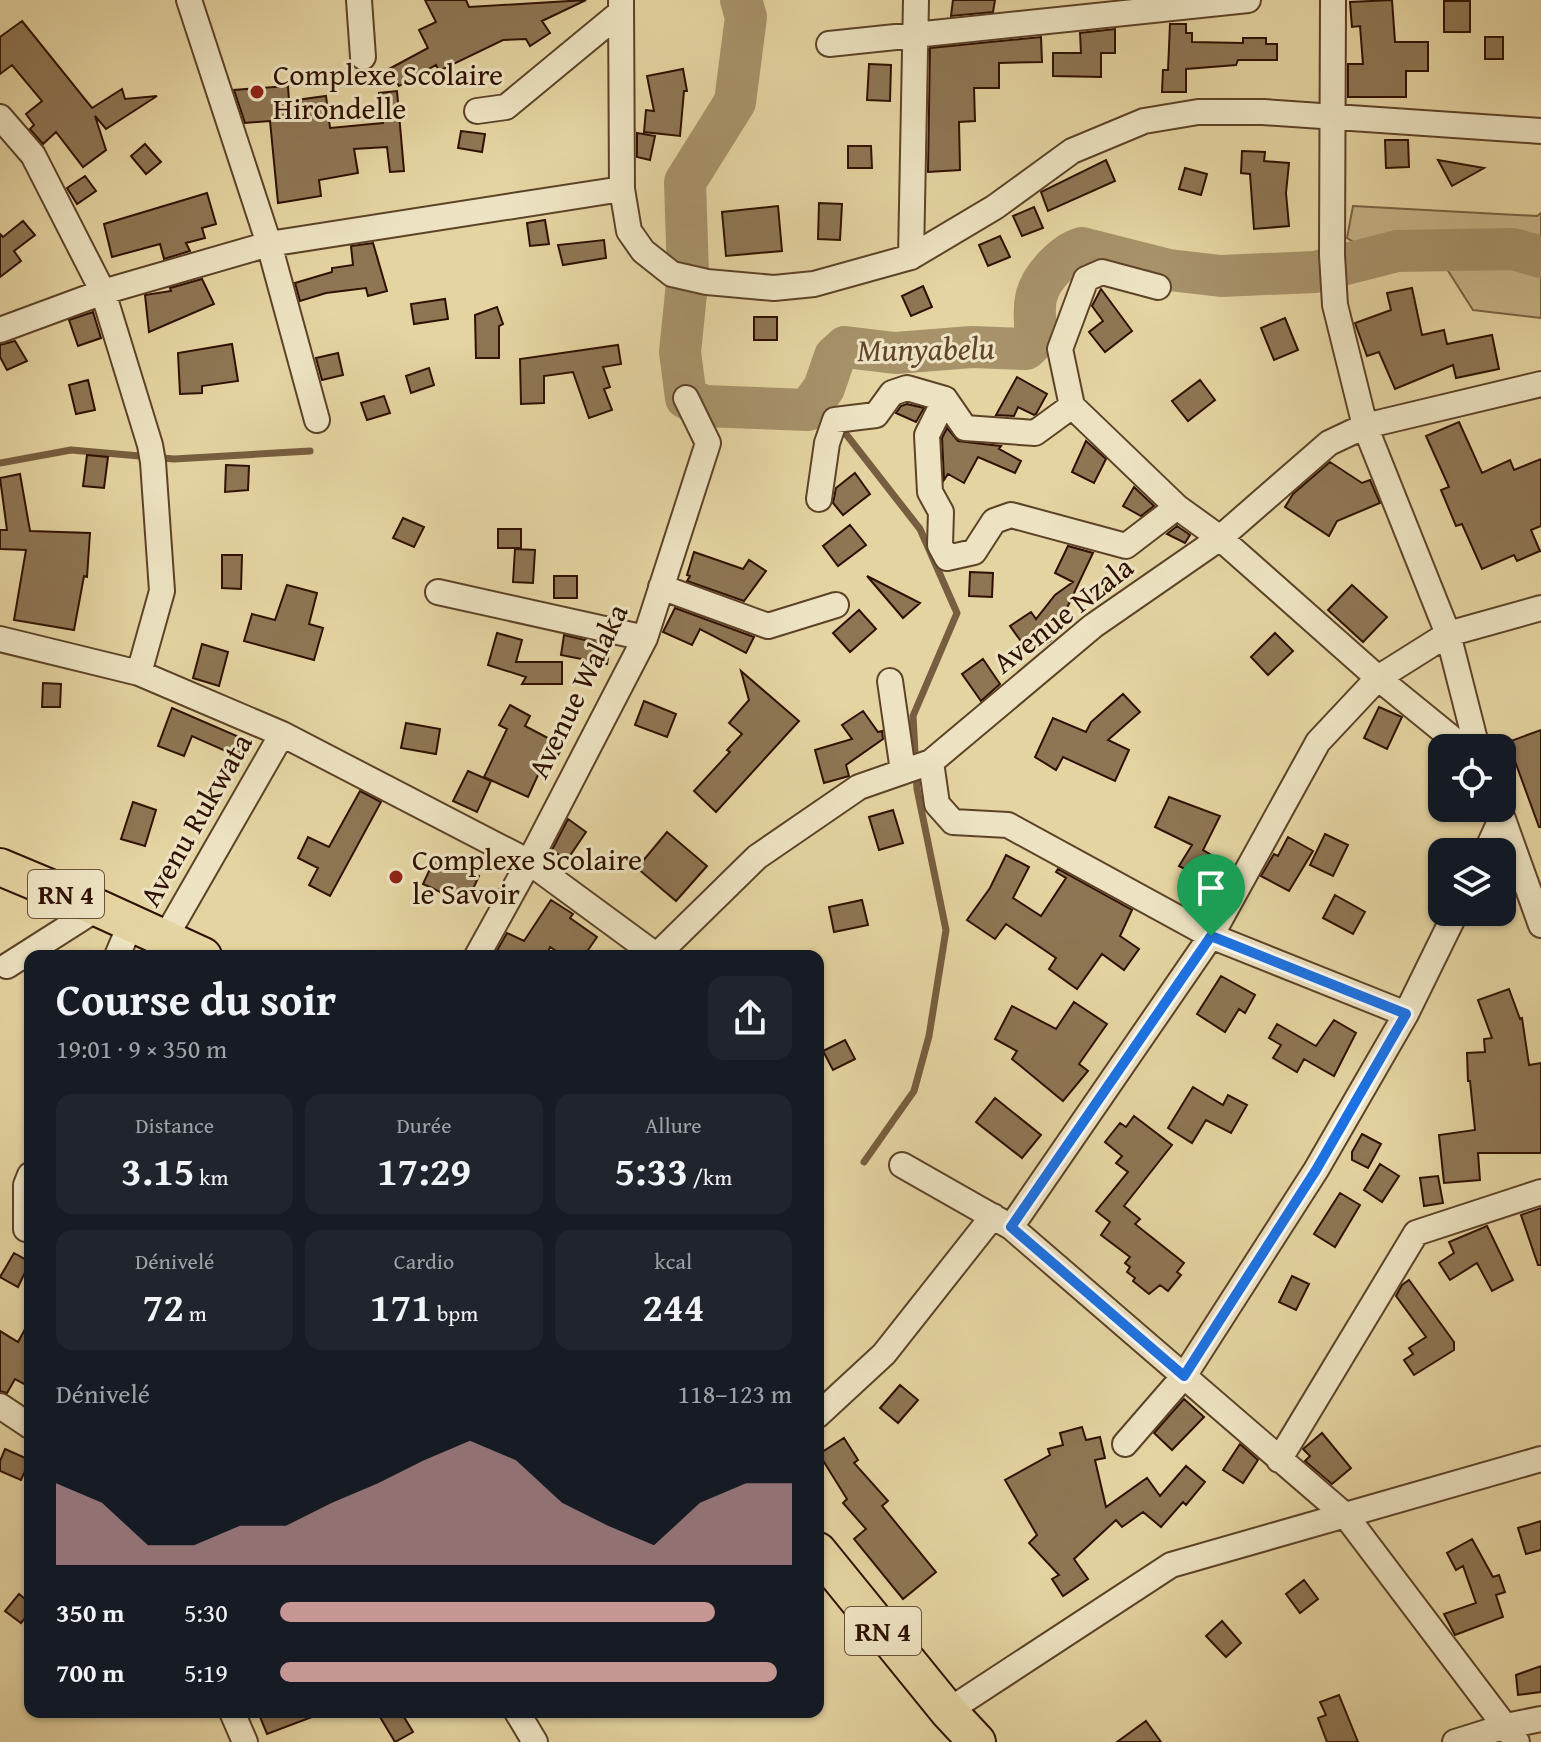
<!DOCTYPE html>
<html lang="fr">
<head>
<meta charset="utf-8">
<style>
  body { margin:0; font-family:"Gentium Book Plus",serif; background:#20242c; color:#f1f3f6; height:100vh; display:flex; flex-direction:column; font-size:30px; white-space:nowrap }
  * { box-sizing:border-box; margin:0 }
  p { font-size:26px; color:#9ea1a6 }
  .icon { flex:none; width:44px; height:44px; fill:none; stroke:currentColor; stroke-width:2; stroke-linecap:round; stroke-linejoin:round }
  .map { position:relative; flex:1; overflow:hidden }
  .panel { position:absolute; left:24px; top:950px; width:800px; height:768px; display:flex; flex-direction:column; background:#171b24; border-radius:16px; box-shadow:0 2px 6px #0004 }
  .panel>* { flex:none }
  .fabs { position:absolute; left:1428px; top:734px; display:grid; gap:16px }
  .fabs a { display:grid; place-items:center; width:88px; height:88px; border-radius:16px; background:#171b24; box-shadow:0 2px 6px #0004; font-size:40px }
  .pin { position:absolute; display:grid; place-items:center; width:68px; height:68px; color:#fff; margin:-82px -34px; border-radius:50% 50% 50% 0; rotate:-45deg; box-shadow:0 0 8px #0007 }
  .pin .icon { rotate:45deg }
  .round { display:grid; place-items:center; flex:none; width:84px; height:84px; border-radius:16px; background:#20242c }
  .headline { display:flex; align-items:center; justify-content:space-between; height:136px; padding:0 32px }
  h1 { font-size:44px; font-weight:700; line-height:60px }
  .metrics { display:grid; grid-template-columns:repeat(3,1fr); gap:12px; height:136px; padding:8px 32px }
  .metrics div { display:grid; align-content:center; border-radius:16px; background:#20242c; text-align:center }
  .metrics b { font-size:40px; font-weight:700 }
  .metrics small { font-size:22px; font-weight:400 }
  .metrics p { font-size:22px }
  .chart { height:224px; padding:16px 32px }
  .chart p { display:flex; justify-content:space-between }
  .chart svg { width:100%; height:144px; margin-top:8px; fill:#c59692; opacity:.7 }
  ul { padding:0 32px; list-style:none; font-size:26px }
  li { display:grid; grid-template-columns:128px 96px 1fr; align-items:center; height:60px }
  li i { height:20px; border-radius:10px; background:#c59692 }
  .map>svg:first-child { display:block }
  .green { fill:#c5b386; stroke:#7a6243; stroke-width:2 }
  .lines { fill:none; stroke-linecap:round; stroke-linejoin:round }
  .stream { stroke:#775e40; stroke-width:7 }
  .river { stroke:#a7926a; stroke-width:42 }
  .building { fill:#8e7654; stroke:#301100; stroke-width:2 }
  .minor-casing { stroke:#5d4228; stroke-width:28 }
  .highway-casing { stroke:#301100; stroke-width:40 }
  .minor { stroke:#ede3c2; stroke-width:24 }
  .highway { stroke:#e4d4a1; stroke-width:36 }
  .route-casing { stroke:#fff; stroke-width:16 }
  .route { stroke:#1a73e8; stroke-width:10 }
  .poi-dot { fill:#8f2418; stroke:#ede3c2; stroke-width:3 }
  .labels { text-anchor:middle; stroke-width:6; stroke-linejoin:round; paint-order:stroke }
  .shield { fill:#ede3c2; stroke:#69503a; stroke-width:2 }
  .shield-label { font-size:28px; font-weight:bold; fill:#301100 }
  .poi-label { font-size:30px; fill:#301100; stroke:#ede3c2; text-anchor:start }
  .street-label { font-size:30px; fill:#301100; stroke:#ede3c2 }
  .water-label { font-size:32px; font-style:italic; fill:#60452a; stroke:#ede3c2 }
</style>
</head>
<body>
<div class="map">
<svg width="1541" height="1742" viewBox="0 0 1541 1742">
  <rect width="100%" height="100%" fill="#e4d4a1"/>
  <filter id="stains"><feTurbulence type="fractalNoise" baseFrequency=".0025" numOctaves="4"/><feColorMatrix values="0 0 0 0 .2 0 0 0 0 .09 0 0 0 0 .02 0 0 0 .5 -.17"/></filter>
  <radialGradient id="worn" r=".72"><stop offset=".6" stop-color="#630" stop-opacity="0"/><stop offset="1" stop-color="#630" stop-opacity=".3"/></radialGradient>
  <path class="green" d="M1353 206 1537 216 1541 213V318L1473 310 1445 266 1385 261 1347 238Z"/>
  <g class="lines">
    <path class="stream" d="M808 410 835 420 920 529 957 613 913 716 917 789 946 930 929 1036 914 1091 864 1162
      M0 463 71 450 174 459 310 451"/>
    <path class="river" d="M741 0 746 17 735 102 685 182 688 274 680 352 686 398 704 406 808 410 824 388 835 356 845 347 895 353 972 347 1026 349 1036 339C1034 306 1031 291 1055 266 1064 257 1070 252 1082 248L1169 270 1221 276 1315 272 1397 251 1513 249 1541 257"/>
  </g>
  <path class="building" d="M425 0H466L469 7 586 0 542 21 550 33 530 46 526 39 503 40 439 71 436 65 399 86 389 69 428 48 419 30 436 22Z
    M953 0H995L993 12 951 16Z
    M1392 0 1395 42H1428V71H1406V97H1348V64H1363L1360 26 1352 27 1350 2Z
    M1444 1H1470V32H1444Z
    M22 21 92 108 122 89 125 99 157 96 106 129 95 116 106 150 83 167 56 132 43 144 30 129 34 125 26 114 42 101 12 65 0 74V37Z
    M1170 24H1186V33H1192V42L1243 43V38H1266V44H1277V60H1238L1236 65 1186 69V92H1162L1163 70H1168Z
    M1115 29V53H1101V77L1053 76V53H1081L1080 33Z
    M1041 37 1042 62 999 63V88H974L975 121 959 122 960 170 928 172 930 48Z
    M1485 37H1503V59H1485Z
    M869 64 891 65 890 101 867 100Z
    M683 69 687 91H684L680 136 644 132 646 110 654 111 647 76Z
    M288 86 289 101 326 96 330 128 383 123 379 93 397 91 404 171 390 172 387 147 354 149 358 173 319 180 321 196 278 203 270 121 245 123 234 90Z
    M461 131 485 134 482 152 458 148Z
    M637 133 655 136 650 160 637 157Z
    M1385 140H1408L1409 167 1386 168Z
    M145 144 161 162 146 174 131 156Z
    M848 146H871L872 168H848Z
    M1242 151 1265 152 1264 161 1289 163 1286 193 1289 226 1254 229 1250 174 1241 173Z
    M1106 160 1115 181 1048 211 1041 192Z
    M1438 160 1484 168 1452 186Z
    M1185 168 1207 174 1201 195 1179 189Z
    M85 176 96 191 77 204 67 188Z
    M207 193 216 224 202 228 205 238 186 243 190 251 164 259 160 244 112 257 104 224Z
    M819 203 842 204 840 240 818 239Z
    M778 206 782 251 726 256 722 212Z
    M1034 207 1043 228 1022 236 1013 216Z
    M545 220 549 244 530 246 527 223Z
    M23 221 35 235 14 251 21 261 0 277V234L3 237Z
    M1000 236 1010 257 988 266 979 245Z
    M604 240 606 258 563 265 558 245Z
    M373 243 387 291 368 296 366 288 326 293 300 301 295 283 332 272V268L353 265 351 246Z
    M202 279 214 304 149 332 145 295 171 291 170 288Z
    M923 286 932 307 911 316 902 296Z
    M1412 288 1422 335 1444 330 1447 344 1492 335 1499 369 1456 378 1453 365 1395 389 1379 352 1367 356 1355 323 1391 310 1387 293Z
    M1101 289 1132 331 1105 352 1089 332 1103 321 1092 306Z
    M445 299 448 319 414 324 411 304Z
    M497 307 503 324 499 326V358H476L475 315Z
    M93 312 101 338 78 346 69 320Z
    M754 317H777V340H754Z
    M1285 318 1298 350 1274 360 1261 328Z
    M15 341 27 361 7 370 0 357V345Z
    M232 344 238 381 202 386V393L180 394 178 353Z
    M618 345 621 364 603 367 610 387 604 389 612 410 589 418 573 372 544 376V403L521 404 520 359Z
    M338 353 343 375 322 380 316 358Z
    M429 368 434 385 411 393 406 376Z
    M1017 377 1047 394 1036 414 1034 415 1018 407 1014 416 996 415Z
    M88 380 95 410 76 414 69 385Z
    M1200 380 1215 400 1188 421 1172 401Z
    M384 396 390 413 367 420 361 403Z
    M907 404 924 408 916 422 896 413 901 406Z
    M1459 422 1482 473 1510 460 1514 470 1541 459V526L1531 530 1540 551 1517 561 1514 555 1482 569 1462 524 1456 526 1441 490 1449 487 1426 436Z
    M947 428 958 441 1001 446 999 449 1021 461 1015 473 978 457 964 483 948 474 944 480 942 438Z
    M1086 441 1106 459 1094 483 1072 472Z
    M87 455 108 457 104 488 83 486Z
    M1330 462 1362 483 1370 480 1380 503 1337 521 1329 536 1285 507 1293 494Z
    M226 465 249 466 248 490 225 492Z
    M855 473 870 494 843 515 833 503 836 488Z
    M20 474 30 531 90 533 87 577 84 576 74 630 14 620 26 550 0 549V530H7L0 478Z
    M1134 487 1154 506 1141 516 1123 506Z
    M403 518 424 527 414 547 393 538Z
    M850 525 866 545 838 566 823 546Z
    M1177 526 1190 535 1185 543 1167 534Z
    M498 529H521V548H498Z
    M1068 546 1093 553 1066 610 1047 635 1051 640 1030 654 1010 626 1031 612 1036 619 1055 595 1073 582 1055 573Z
    M515 549 535 550 533 583 513 582Z
    M694 552 743 569 749 560 766 571 744 601 687 581 690 576 687 575Z
    M222 555H242L241 589 222 588Z
    M970 572 993 573 992 597 969 596Z
    M554 576H577V598H554Z
    M867 576 920 603 903 618Z
    M287 585 317 593 309 624 323 628 314 660 244 641 252 614 275 620Z
    M1352 585 1387 617 1363 642 1328 610Z
    M675 608 754 637 746 653 700 629 692 645 663 632Z
    M859 610 876 629 850 652 833 633Z
    M497 633 522 640 516 662H562V684H522L526 677 488 665Z
    M1275 633 1293 651 1268 675 1251 657Z
    M564 635 610 646 607 664 561 655Z
    M202 644 228 652 219 686 193 678Z
    M983 659 1000 684 981 701 962 674Z
    M741 671 799 721 716 812 694 791 730 752 727 750 742 734 729 723 749 700Z
    M43 683 61 684 60 707H42Z
    M1123 694 1140 712 1108 740 1129 750 1115 781 1063 757 1056 770 1035 757 1053 718 1086 732 1091 722Z
    M644 701 676 714 667 737 635 725Z
    M510 705 530 716 525 726 563 746 551 768 543 764 528 797 484 777 507 729 499 725Z
    M1379 707 1402 717 1387 749 1364 738Z
    M172 708 246 740 239 757 192 736 184 756 158 746Z
    M863 711 878 732 882 731 883 739 846 765 849 776 824 783 815 750 852 739 842 725Z
    M406 723 440 729 436 754 401 748Z
    M1541 730V827H1539L1508 742Z
    M468 771 491 781 477 812 453 801Z
    M360 791 381 802 330 896 309 885 318 868 298 858 308 837 329 847Z
    M1169 797 1220 816 1203 850 1222 861 1210 882 1179 866 1192 845 1155 827Z
    M133 802 156 810 145 846 121 839Z
    M893 810 903 843 879 850 869 817Z
    M568 819 586 832 567 860 552 850Z
    M667 832 707 866 676 901 637 868Z
    M1325 834 1348 845 1333 876 1310 865Z
    M1288 837 1313 851 1289 891 1261 876 1274 854 1278 856Z
    M1006 855 1029 867 1013 898 1041 916 1066 878 1056 872 1058 869 1132 910 1120 936 1139 949 1124 970 1102 954 1077 989 1049 969 1056 958 1006 924 995 939 967 920 990 888Z
    M436 856 479 876 466 904 423 884Z
    M1335 895 1365 912 1353 934 1323 918Z
    M551 900 573 914 570 918 597 937 584 956H564L550 947 548 952 557 956H494L507 933 524 941Z
    M862 900 868 925 834 932 829 907Z
    M1221 976 1255 995 1245 1013 1239 1009 1225 1032 1197 1014Z
    M1509 989 1520 1019 1522 1018 1529 1065 1541 1063V1153H1478L1480 1180 1444 1183 1439 1135 1475 1130 1470 1081H1468L1467 1053 1485 1052 1484 1039 1492 1038 1478 1000Z
    M1074 1002 1107 1024 1079 1064 1088 1071 1063 1101 1012 1059 1017 1051 995 1039 1012 1006 1056 1029Z
    M1334 1020 1356 1033 1334 1076 1304 1059 1297 1072 1273 1058 1281 1045 1269 1038 1277 1024 1316 1046Z
    M845 1040 855 1059 833 1070 823 1051Z
    M1193 1087 1223 1105 1228 1095 1247 1105 1231 1133 1206 1120 1192 1143 1168 1128Z
    M995 1098 1041 1135 1022 1158 976 1122Z
    M1134 1116 1172 1145 1124 1206 1140 1219 1135 1224 1184 1263 1177 1272 1181 1275 1168 1291 1160 1285 1149 1294 1133 1281 1135 1278 1127 1272 1130 1267 1125 1263 1130 1257 1101 1235 1110 1222 1096 1211 1128 1172 1116 1163 1122 1156 1105 1142 1120 1123 1126 1127Z
    M1362 1134 1381 1144 1368 1168 1352 1160V1152Z
    M1380 1164 1399 1176 1382 1202 1364 1190Z
    M1438 1176 1443 1203 1424 1206 1420 1178Z
    M1340 1193 1360 1205 1335 1247 1314 1234Z
    M1541 1208V1265H1538L1521 1215Z
    M1487 1226 1513 1280 1492 1291 1477 1263 1450 1280 1439 1263 1454 1253 1449 1242Z
    M14 1253 30 1262 18 1287 0 1277Z
    M1292 1276 1309 1284 1296 1310 1279 1302Z
    M1409 1280 1454 1342V1350L1414 1375 1404 1360 1413 1354 1409 1348 1426 1337 1396 1296 1402 1285Z
    M30 1320V1387L15 1379 7 1393 0 1391V1331L18 1342Z
    M900 1385 918 1400 898 1423 880 1408Z
    M1184 1399 1204 1417 1172 1450 1154 1433Z
    M1082 1427 1086 1440 1100 1437 1105 1458 1095 1460 1106 1507 1147 1478 1160 1496 1186 1466 1205 1482 1186 1505 1183 1502 1161 1527 1143 1512 1122 1527 1116 1520 1074 1559 1088 1579 1063 1596 1052 1579 1059 1575 1029 1543 1037 1535 1005 1480 1050 1455 1048 1449 1063 1445 1060 1433Z
    M1322 1433 1351 1468 1332 1484 1305 1461 1310 1456 1303 1449Z
    M844 1438 858 1460 854 1463 888 1501 882 1506 936 1572 903 1599 854 1539 866 1529 843 1503 847 1499 819 1454Z
    M1240 1444 1258 1460 1243 1483 1223 1470Z
    M5 1449 30 1460 21 1480 0 1471V1461Z
    M1541 1521V1550L1526 1554 1518 1528Z
    M1472 1539 1493 1577 1499 1575 1505 1592 1496 1595 1503 1617 1455 1635 1444 1614 1476 1603 1463 1566 1456 1570 1447 1553Z
    M1304 1580 1318 1599 1300 1613 1286 1594Z
    M19 1594 30 1603V1612L21 1623 5 1611Z
    M1222 1621 1241 1643 1226 1657 1206 1636Z
    M1541 1666V1692L1518 1695 1516 1675Z
    M1339 1695 1358 1742H1327L1318 1718 1326 1715 1320 1702Z
    M258 1712H319L320 1714 267 1734Z
    M377 1712H401L413 1732 395 1742Z
    M1146 1721 1161 1742H1117Z"/>
  <g class="lines">
    <g class="minor-casing">
      <path id="minor" d="M189 0 269 244 317 420
        M359 0 363 57
        M621 0 622 189 629 231 643 251 672 274 707 282 774 288 814 284 911 257 995 207 1072 151 1144 121 1198 112H1263L1541 131
        M1333 0 1332 255 1335 305 1365 426 1448 634 1477 748
        M829 44 1248 0
        M477 111 506 107 621 12
        M0 117 33 155 103 292 150 445 153 462 162 591 139 673
        M911 257 916 0
        M1158 287 1102 272 1086 279 1060 349 1072 406 1177 507 1220 538 1378 678 1464 748
        M0 330 103 292 269 244 622 189
        M945 399 927 435 930 492 941 512 940 545 947 558 974 552 994 521 1011 515 1126 546 1177 507
        M819 499 827 443 835 420 876 415 892 393 907 388 945 399 965 428 1035 433 1072 406
        M661 587 768 626 836 605
        M438 592 645 638
        M0 639 139 673 282 734 529 862 657 956
        M890 681 903 771
        M931 762 937 804 953 822 1008 825 1211 936 1406 1014
        M1499 808 1541 925
        M1486 852 1502 817
        M165 938 282 734
        M117 956 131 923
        M477 956 529 862 645 638 708 443 686 398
        M656 956 757 857 859 787 931 762 1093 626 1220 538 1329 443 1365 426 1541 384
        M7 966 98 908
        M902 1165 1011 1227 1346 1516 1517 1742
        M1011 1227 1211 936 1318 742 1378 678 1448 634 1541 608
        M26 1229V1185L30 1175
        M0 1406 30 1426
        M818 1415 884 1354 993 1216
        M1125 1444 1184 1376 1316 1170 1406 1014 1456 912
        M1279 1460 1416 1233 1541 1192
        M948 1711 1171 1565 1541 1459
        M232 1712 245 1742
        M517 1712 535 1742
        M1455 1742 1506 1726 1541 1719"/>
    </g>
    <g class="highway-casing">
      <path id="highway" d="M0 867 98 908 203 956
        M818 1551 948 1711 977 1742"/>
    </g>
    <use href="#minor" class="minor"/>
    <use href="#highway" class="highway"/>
  </g>
  <g class="lines">
    <g class="route-casing">
      <path id="route" d="M1211 936 1406 1014 1316 1170 1184 1376 1011 1227Z"/>
    </g>
    <use href="#route" class="route"/>
  </g>
  <g class="poi-dot">
    <circle cx="257" cy="92" r="8"/>
    <circle cx="396" cy="877" r="8"/>
  </g>
  <g class="labels">
    <g class="shield">
      <rect x="28" y="870" width="76" height="48" rx="6"/>
      <rect x="845" y="1607" width="76" height="48" rx="6"/>
    </g>
    <g class="shield-label">
      <text x="66" y="904">RN 4</text>
      <text x="883" y="1641">RN 4</text>
    </g>
    <g class="poi-label">
      <text x="273" y="85">Complexe Scolaire<tspan x="273" dy="34">Hirondelle</tspan></text>
      <text x="412" y="870">Complexe Scolaire<tspan x="412" dy="34">le Savoir</tspan></text>
    </g>
    <g class="street-label">
      <text transform="translate(1063 615) rotate(-38)" y="10">Avenue Nzala</text>
      <text transform="translate(578 691) rotate(-64)" y="10">Avenue Walaka</text>
      <text transform="translate(196 820) rotate(-60)" y="10">Avenu Rukwata</text>
    </g>
    <g class="water-label">
      <text transform="translate(926 349) rotate(-1)" y="11">Munyabelu</text>
    </g>
  </g>
  <rect width="100%" height="100%" filter="url(#stains)"/>
  <rect width="100%" height="100%" fill="url(#worn)"/>
</svg>
<div class="fabs">
<a><svg class="icon" aria-label="locate" viewBox="0 0 24 24"><circle cx="12" cy="12" r="6"/><path d="M12 2v4M12 18v4M2 12h4M18 12h4"/></svg></a>
<a><svg class="icon" aria-label="layers" viewBox="0 0 24 24"><path d="M12 4l9 5-9 5-9-5zM3 14l9 5 9-5"/></svg></a>
</div>
<div class="pin" style="left:1211px;top:936px;background:#1e9e55"><svg class="icon" aria-label="arrive" viewBox="0 0 24 24"><path d="M6 21V4h12l-3 4 3 4H6"/></svg></div>
<section class="panel">
<div class="headline"><div><h1>Course du soir</h1><p>19:01 · 9 × 350 m</p></div><a class="round"><svg class="icon" aria-label="share" viewBox="0 0 24 24"><path d="M12 15V3M7 8l5-5 5 5M5 13v7h14v-7"/></svg></a></div>
<div class="metrics">
<div><p>Distance</p><b>3.15<small> km</small></b></div>
<div><p>Durée</p><b>17:29</b></div>
<div><p>Allure</p><b>5:33<small> /km</small></b></div>
</div>
<div class="metrics">
<div><p>Dénivelé</p><b>72<small> m</small></b></div>
<div><p>Cardio</p><b>171<small> bpm</small></b></div>
<div><p>kcal</p><b>244</b></div>
</div>
<div class="chart"><p><span>Dénivelé</span>118–123 m</p>
<svg viewBox="0 0 160 44" preserveAspectRatio="none"><path d="M0 44V19L10 25L20 38L30 38L40 32L50 32L60 25L70 19L80 12L90 6L100 12L110 25L120 32L130 38L140 25L150 19L160 19V44z"/></svg>
</div>
<ul>
<li><b>350 m</b>5:30<i style="width:85%"></i></li>
<li><b>700 m</b>5:19<i style="width:97%"></i></li>
</ul>
</section>
</div>
</body>
</html>
